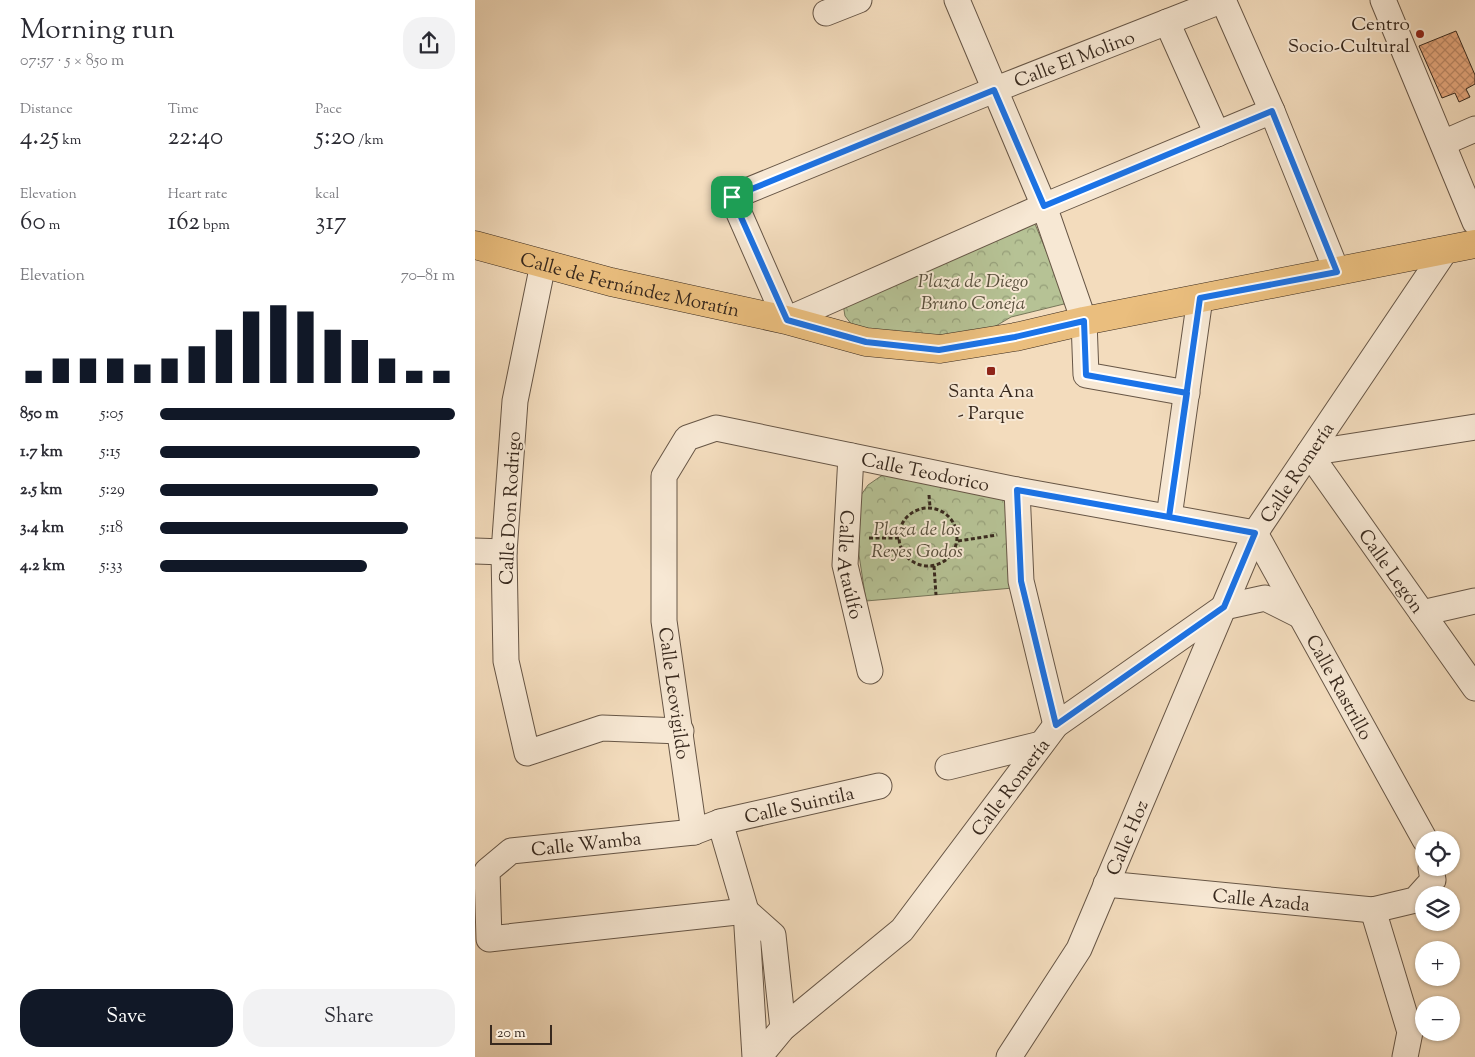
<!DOCTYPE html>
<html lang="en">
<head>
<meta charset="utf-8">
<style>
  body { margin:0; font-family:"Sorts Mill Goudy",serif; background:#f2f2f3; color:#2b2b33; height:100vh; display:flex; flex-direction:column; font-size:19px; white-space:nowrap }
  * { box-sizing:border-box; margin:0 }
  p { font-size:16px; color:#7c7c81 }
  .icon { flex:none; width:28px; height:28px; fill:none; stroke:currentColor; stroke-width:2; stroke-linecap:round; stroke-linejoin:round }
  .map { position:relative; flex:1; overflow:hidden }
  .details { display:flex; flex-direction:column; background:#fff; width:475px }
  .details>* { flex:none }
  .tools { position:absolute; left:940px; top:831px; display:grid; gap:10px }
  .tools a { display:grid; place-items:center; width:45px; height:45px; border-radius:50%; background:#fff; box-shadow:0 1px 4px #0004; font-size:25px }
  .scale { position:absolute; left:15px; bottom:12px; width:62px; box-sizing:border-box; padding-left:5px; border:2px solid #38291e; border-top:0; font-size:14px; line-height:18px; white-space:nowrap; color:#38291e; -webkit-text-stroke:4px #f7e8d4; paint-order:stroke }
  .pin { position:absolute; display:grid; place-items:center; width:42px; height:42px; color:#fff; margin:-21px; border-radius:10px; box-shadow:0 2px 8px #0006 }
  .round { display:grid; place-items:center; flex:none; width:52px; height:52px; border-radius:20px; background:#f2f2f3 }
  .head { display:flex; align-items:center; justify-content:space-between; height:85px; padding:0 20px }
  h1 { font-size:28px; font-weight:600; line-height:38px }
  .stats { display:grid; grid-template-columns:repeat(3,1fr); gap:8px; height:85px; padding:5px 20px }
  .stats div { display:grid; align-content:center }
  .stats b { font-size:25px; font-weight:600 }
  .stats small { font-size:14px; font-weight:400 }
  .stats p { font-size:14px }
  .chart { height:140px; padding:10px 20px }
  .chart p { display:flex; justify-content:space-between }
  .chart svg { width:100%; height:90px; margin-top:5px; stroke:#111827; stroke-width:6 }
  .cta { display:flex; gap:10px; margin-top:auto; padding:10px 20px }
  .cta a { flex:1; height:58px; border-radius:20px; background:#111827; color:#fff; font-size:20px; font-weight:600; line-height:58px; text-align:center }
  .cta a+a { background:#f2f2f3; color:#2b2b33 }
  ul { padding:0 20px; list-style:none; font-size:16px }
  li { display:grid; grid-template-columns:80px 60px 1fr; align-items:center; height:38px }
  li i { height:12px; border-radius:6px; background:#111827 }
  main { display:flex; flex:1; min-height:0 }
  .map>svg:first-child { display:block }
  .park { fill:url(#park-crowns); stroke:#77765a }
  .building { fill:url(#building-cross-hatch); stroke:#38291e }
  .lines { fill:none; stroke-linecap:round; stroke-linejoin:round }
  .minor-casing { stroke:#675646; stroke-width:27 }
  .major-casing { stroke:#38291e; stroke-width:29 }
  .path { stroke:#38291e; stroke-width:3; stroke-dasharray:4 2.5; stroke-linecap:butt }
  .minor { stroke:#f7e8d4; stroke-width:25 }
  .major { stroke:#eabe7e; stroke-width:28 }
  .route-casing { stroke:#fff; stroke-width:10 }
  .route { stroke:#1a73e8; stroke-width:6 }
  .poi-dot { fill:#8f2418; stroke:#f7e8d4; stroke-width:2 }
  .labels { text-anchor:middle; stroke-width:4; stroke-linejoin:round; paint-order:stroke }
  .poi-label { font-size:19px; fill:#38291e; stroke:#f7e8d4; text-anchor:end }
  .street-label { font-size:19px; fill:#38291e; stroke:#f7e8d4 }
  .park-label { font-size:19px; font-style:italic; fill:#584f3c; stroke:#f7e8d4 }
</style>
</head>
<body>
<main>
<section class="details">
<div class="head"><div><h1>Morning run</h1><p>07:57 · 5 × 850 m</p></div><a class="round"><svg class="icon" aria-label="share" viewBox="0 0 24 24"><path d="M12 15V3M7 8l5-5 5 5M5 13v7h14v-7"/></svg></a></div>
<div class="stats">
<div><p>Distance</p><b>4.25<small> km</small></b></div>
<div><p>Time</p><b>22:40</b></div>
<div><p>Pace</p><b>5:20<small> /km</small></b></div>
</div>
<div class="stats">
<div><p>Elevation</p><b>60<small> m</small></b></div>
<div><p>Heart rate</p><b>162<small> bpm</small></b></div>
<div><p>kcal</p><b>317</b></div>
</div>
<div class="chart"><p><span>Elevation</span>70–81 m</p>
<svg viewBox="0 0 160 44" preserveAspectRatio="none"><path d="M5 44V38M15 44V32M25 44V32M35 44V32M45 44V35M55 44V32M65 44V26M75 44V18M85 44V9M95 44V6M105 44V9M115 44V18M125 44V23M135 44V32M145 44V38M155 44V38"/></svg>
</div>
<ul>
<li><b>850 m</b>5:05<i style="width:100%"></i></li>
<li><b>1.7 km</b>5:15<i style="width:88%"></i></li>
<li><b>2.5 km</b>5:29<i style="width:74%"></i></li>
<li><b>3.4 km</b>5:18<i style="width:84%"></i></li>
<li><b>4.2 km</b>5:33<i style="width:70%"></i></li>
</ul>
<div class="cta"><a>Save</a><a>Share</a></div>
</section>
<div class="map">
<svg width="1000" height="1057" viewBox="0 0 1000 1057">
  <defs>
    <pattern id="park-crowns" width="20" height="18" patternUnits="userSpaceOnUse" patternTransform="scale(1.25)"><rect width="20" height="18" fill="#b6c295"/><path d="M2 6a3 3 0 1 1 6 0M12 15a3 3 0 1 1 6 0" fill="none" stroke="#959e79"/></pattern>
    <pattern id="building-cross-hatch" width="8" height="8" patternUnits="userSpaceOnUse" patternTransform="scale(1.25)"><rect width="8" height="8" fill="#e8aa80"/><path d="M0 0l8 8M0 8l8-8" fill="none" stroke="#bd8a68"/></pattern>
  </defs>
  <rect width="100%" height="100%" fill="#f3dcbd"/>
  <filter id="stains"><feTurbulence type="fractalNoise" baseFrequency=".004" numOctaves="4"/><feColorMatrix values="0 0 0 0 .2 0 0 0 0 .09 0 0 0 0 .02 0 0 0 .5 -.17"/></filter>
  <radialGradient id="worn" r=".72"><stop offset=".6" stop-color="#630" stop-opacity="0"/><stop offset="1" stop-color="#630" stop-opacity=".3"/></radialGradient>
  <path class="park" d="M555 223 560 224 591 299 589 304 536 317 514 330 486 334 420 337 377 325 370 316 368 304Z
    M409 474 531 499 538 588 391 601 384 555V498L393 485Z"/>
  <path class="building" d="M981 31 1000 75V84L991 89 995 97 984 102 980 93 967 98 944 46Z"/>
  <g class="lines">
    <g class="minor-casing">
      <g id="minor">
        <path d="M482 0 569 206 609 321 611 375 712 393"/>
        <path d="M748 0 519 90 257 197 311 320 569 206 797 111"/>
        <path d="M748 0 797 111 862 272"/>
        <path d="M908 0 1000 222"/>
        <path d="M351 13 384 0"/>
        <path d="M692 22 742 134"/>
        <path d="M968 143 1000 129"/>
        <path d="M68 264 40 401 29 552 31 661 52 753 127 728 206 731"/>
        <path id="s1" d="M1000 427 834 453 1000 688"/>
        <path id="s2" d="M376 456 370 565 395 671"/>
        <path d="M542 490 546 581 581 725"/>
        <path d="M694 517 725 298"/>
        <path d="M0 551 29 552"/>
        <path d="M947 613 1000 601"/>
        <path d="M473 767 566 744"/>
        <path id="s3" d="M245 822 404 786"/>
        <path d="M219 832 36 851 12 871 14 939 271 911 298 935 308 1028"/>
        <path id="s4" d="M631 884 898 910 940 900 958 880 956 868"/>
        <path d="M898 910 935 1032 930 1057"/>
        <path id="s5" d="M280 1057 271 911 245 822 219 832 189 621V476L212 438 241 428 542 490 780 533 950 840"/>
        <path id="s6" d="M284 1057 308 1028 427 930 581 725 749 607 790 598 826 616"/>
        <path id="s7" d="M534 1057 604 949 780 533 970 251"/>
      </g>
    </g>
    <g class="major-casing">
      <g id="major">
        <path id="s8" d="M0 245 136 282 311 320 391 342 465 349 540 337 609 321 1000 244"/>
      </g>
    </g>
    <path class="path" d="M454 495 455 507
      M424 537a29 29 0 1 1 58 0a29 29 0 1 1-58 0Z
      M394 538H424
      M483 541 522 535
      M459 566 461 595"/>
    <use href="#minor" class="minor"/>
    <use href="#major" class="major"/>
  </g>
  <g class="lines">
    <g class="route-casing">
      <path id="route" d="M257 197 312 320 391 342 464 350 540 337 609 321 611 375 712 393 694 517 780 533 749 607 581 725 546 581 542 490 694 517C704 444 715 371 725 298L862 272 797 111 569 206 519 90 257 197"/>
    </g>
    <use href="#route" class="route"/>
  </g>
  <g class="poi-dot">
    <circle cx="945" cy="34" r="5"/>
    <rect x="511" y="366" width="10" height="10" rx="2.5"/>
  </g>
  <g class="labels">
    <g class="poi-label">
      <text x="935" y="30">Centro<tspan x="935" dy="22">Socio-Cultural</tspan></text>
      <text x="516" y="397" text-anchor="middle">Santa Ana<tspan x="516" dy="22">- Parque</tspan></text>
    </g>
    <g class="street-label">
      <text transform="translate(599 58) rotate(-21)" y="7">Calle El Molino</text>
      <text dy="7" stroke="none"><textPath href="#s8" startOffset="160">Calle de Fernández Moratín</textPath></text>
      <text dy="7" stroke="none"><textPath href="#s5" startOffset="914">Calle Teodorico</textPath></text>
      <text dy="7" stroke="none"><textPath href="#s7" startOffset="654">Calle Romería</textPath></text>
      <text transform="translate(34 508) rotate(-87)" y="7">Calle Don Rodrigo</text>
      <text dy="7" stroke="none"><textPath href="#s2" startOffset="109">Calle Ataúlfo</textPath></text>
      <text dy="7" stroke="none"><textPath href="#s1" startOffset="312">Calle Legón</textPath></text>
      <text dy="7" stroke="none"><textPath href="#s5" startOffset="1425">Calle Rastrillo</textPath></text>
      <text transform="translate(200 693) rotate(82)" y="7">Calle Leovigildo</text>
      <text dy="7" stroke="none"><textPath href="#s6" startOffset="371">Calle Romería</textPath></text>
      <text dy="7" stroke="none"><textPath href="#s3" startOffset="81">Calle Suintila</textPath></text>
      <text dy="7" stroke="none"><textPath href="#s7" startOffset="250">Calle Hoz</textPath></text>
      <text transform="translate(111 843) rotate(-6)" y="7">Calle Wamba</text>
      <text dy="7" stroke="none"><textPath href="#s4" startOffset="156">Calle Azada</textPath></text>
    </g>
    <g class="park-label">
      <text x="498" y="287">Plaza de Diego<tspan x="498" dy="22">Bruno Coneja</tspan></text>
      <text x="442" y="535">Plaza de los<tspan x="442" dy="22">Reyes Godos</tspan></text>
    </g>
  </g>
  <rect width="100%" height="100%" filter="url(#stains)"/>
  <rect width="100%" height="100%" fill="url(#worn)"/>
</svg>
<div class="tools">
<a><svg class="icon" aria-label="locate" viewBox="0 0 24 24"><circle cx="12" cy="12" r="6"/><path d="M12 2v4M12 18v4M2 12h4M18 12h4"/></svg></a>
<a><svg class="icon" aria-label="layers" viewBox="0 0 24 24"><path d="M12 4l9 5-9 5-9-5zM3 14l9 5 9-5"/></svg></a>
<a>+</a>
<a>−</a>
</div>
<div class="scale">20 m</div>
<div class="pin" style="left:257px;top:197px;background:#1e9e55"><svg class="icon" aria-label="arrive" viewBox="0 0 24 24"><path d="M6 21V4h12l-3 4 3 4H6"/></svg></div>
</div>
</main>
</body>
</html>
